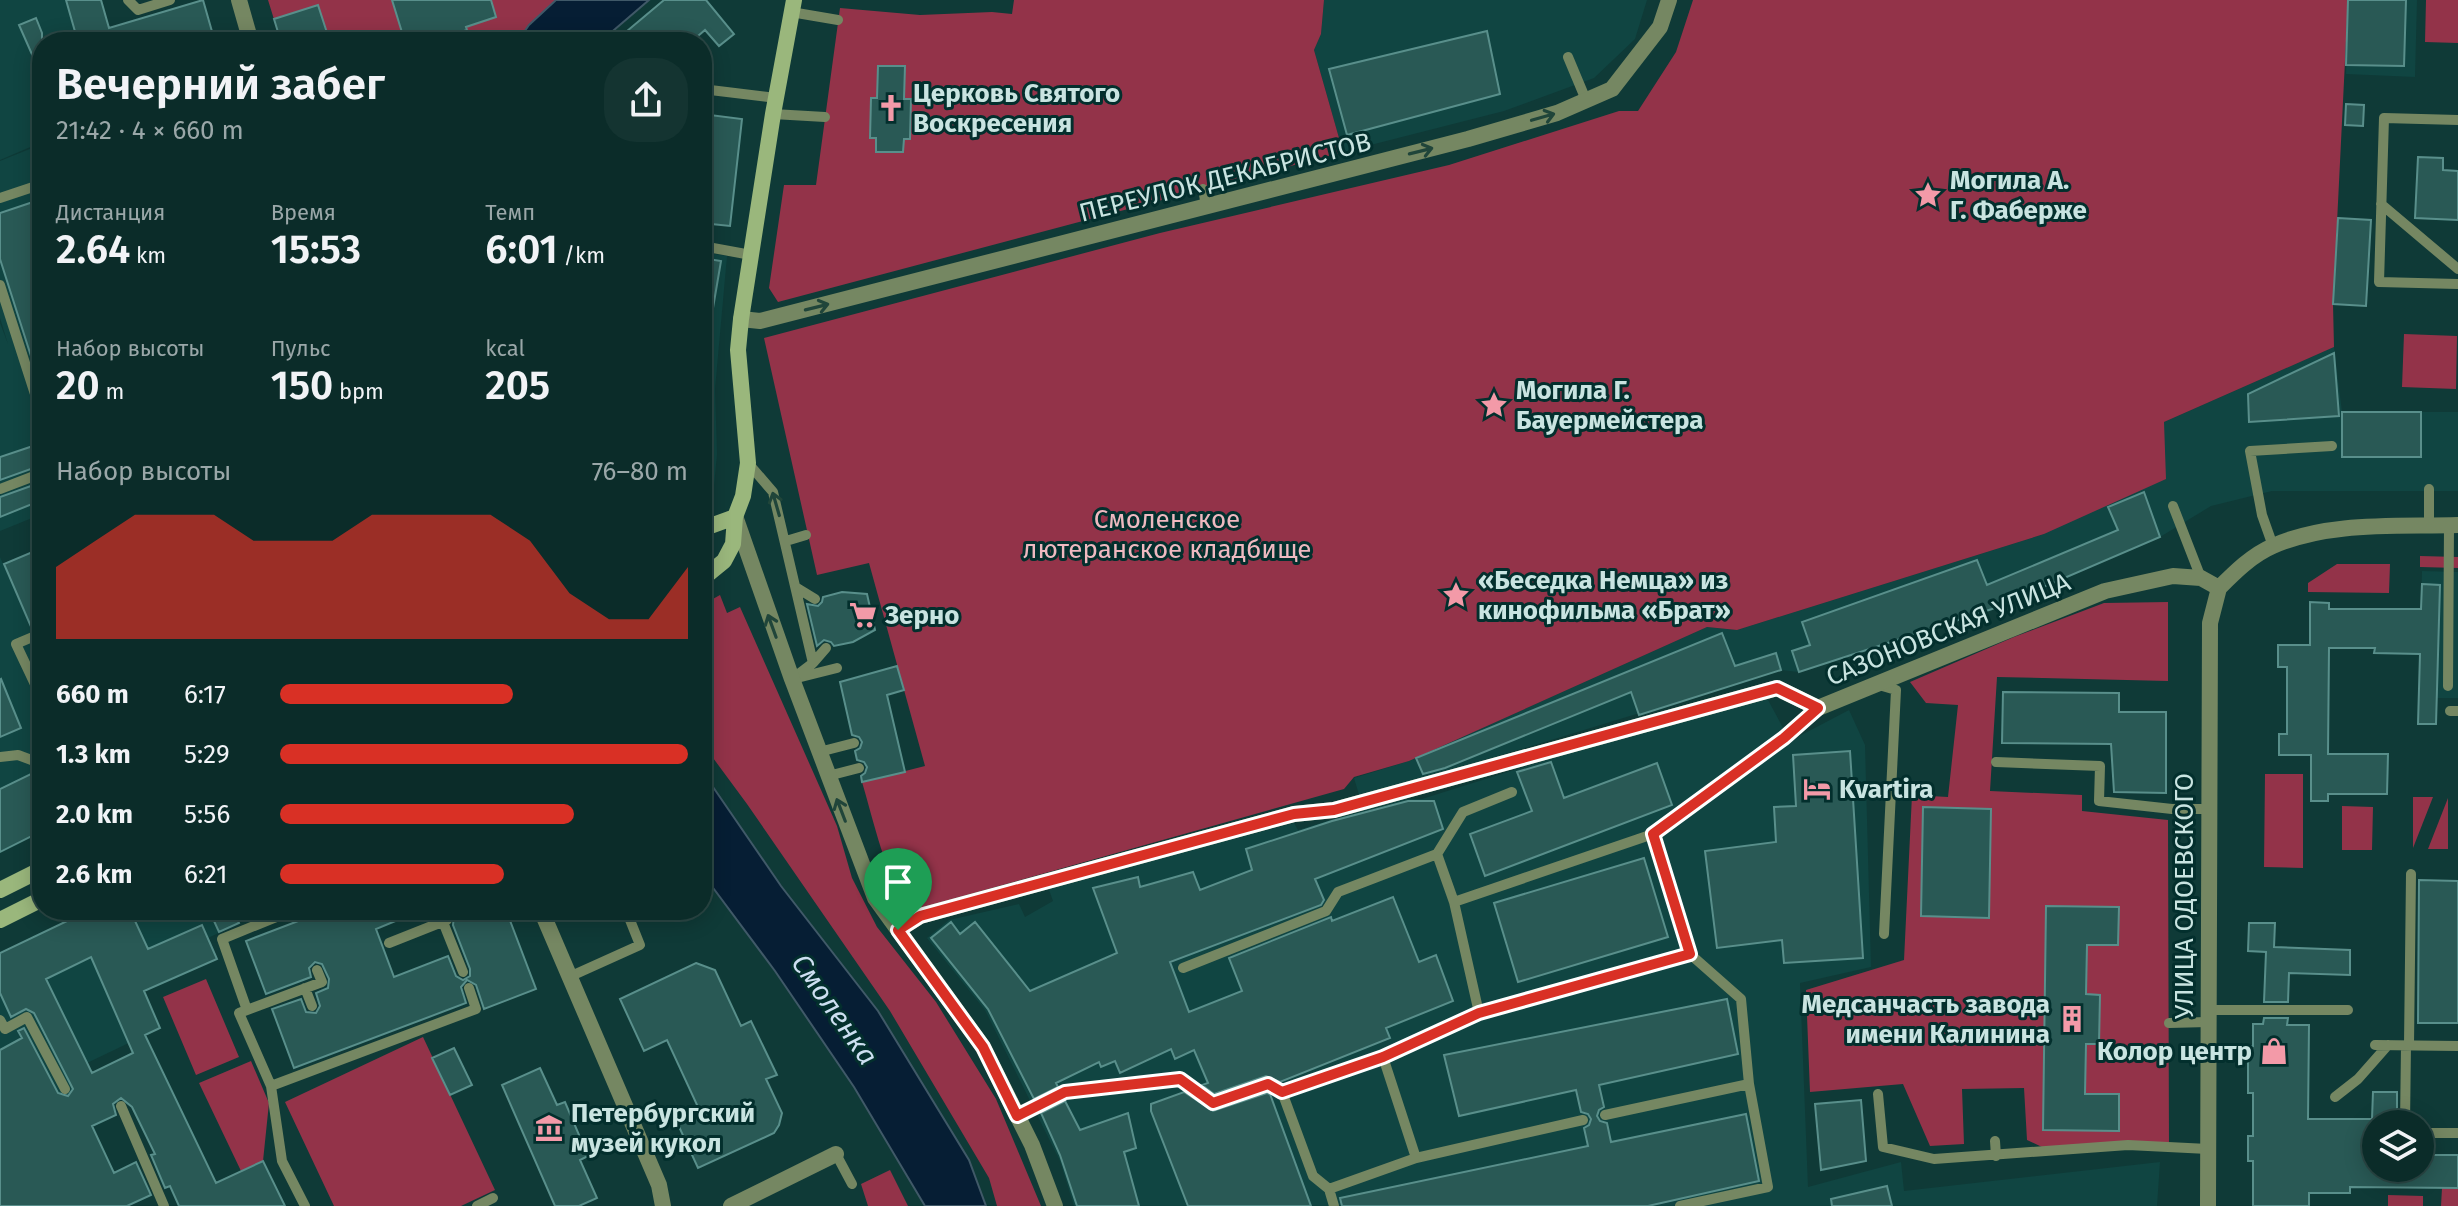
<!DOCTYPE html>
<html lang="ru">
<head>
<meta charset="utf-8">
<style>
  body { margin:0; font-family:"Fira Sans",sans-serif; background:#143431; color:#f1f3f6; height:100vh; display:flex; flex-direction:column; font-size:30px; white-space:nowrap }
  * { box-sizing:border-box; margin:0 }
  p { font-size:26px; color:#9aa7a8 }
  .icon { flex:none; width:44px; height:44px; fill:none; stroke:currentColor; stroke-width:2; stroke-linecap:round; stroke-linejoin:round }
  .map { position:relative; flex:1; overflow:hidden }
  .panel { position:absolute; left:32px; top:32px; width:680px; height:888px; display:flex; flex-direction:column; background:#0b2c29; border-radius:32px; box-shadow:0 4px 20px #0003,0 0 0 2px #2b4846 }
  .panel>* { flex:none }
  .tools { position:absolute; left:2362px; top:1110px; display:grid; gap:16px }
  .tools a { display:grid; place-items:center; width:72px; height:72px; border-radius:50%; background:#0b2c29; box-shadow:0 4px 20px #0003,0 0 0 2px #2b4846; font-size:40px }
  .pin { position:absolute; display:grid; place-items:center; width:68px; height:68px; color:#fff; margin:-82px -34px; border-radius:50% 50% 50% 0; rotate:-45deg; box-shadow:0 0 8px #0007 }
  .pin .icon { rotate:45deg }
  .round { display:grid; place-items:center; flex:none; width:84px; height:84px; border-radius:32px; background:#143431 }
  .headline { display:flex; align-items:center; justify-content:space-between; height:136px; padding:0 24px }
  h1 { font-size:44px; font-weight:600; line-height:60px }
  .metrics { display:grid; grid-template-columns:repeat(3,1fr); gap:12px; height:136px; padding:8px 24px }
  .metrics div { display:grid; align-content:center }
  .metrics b { font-size:40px; font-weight:600 }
  .metrics small { font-size:22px; font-weight:400 }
  .metrics p { font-size:22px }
  .chart { height:224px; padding:16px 24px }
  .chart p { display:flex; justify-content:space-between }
  .chart svg { width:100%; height:144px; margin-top:8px; fill:#d93025; opacity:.7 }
  ul { padding:0 24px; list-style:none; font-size:26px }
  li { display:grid; grid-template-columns:128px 96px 1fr; align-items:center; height:60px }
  li i { height:20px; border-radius:10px; background:#d93025 }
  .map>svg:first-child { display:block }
  .built { fill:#104542 }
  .green { fill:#933349 }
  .water { fill:#061e34; stroke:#405968; stroke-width:2 }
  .building { fill:#295955; stroke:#598f8b; stroke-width:2; fill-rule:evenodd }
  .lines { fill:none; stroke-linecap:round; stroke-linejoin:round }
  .service { stroke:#758762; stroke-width:10 }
  .minor { stroke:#758762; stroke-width:16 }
  .tertiary { stroke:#758762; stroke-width:16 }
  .secondary { stroke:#9ab77c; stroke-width:16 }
  .oneway { stroke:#20453a }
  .route-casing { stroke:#fff; stroke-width:16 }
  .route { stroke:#d93025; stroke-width:10 }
  .labels { text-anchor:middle; stroke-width:6; stroke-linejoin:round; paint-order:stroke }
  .poi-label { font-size:26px; font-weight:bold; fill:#c9e4e1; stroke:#032f2d; text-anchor:start }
  .street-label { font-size:26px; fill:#c9e4e1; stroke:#032f2d }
  .park-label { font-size:26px; fill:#efb9c0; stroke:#032f2d }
  .water-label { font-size:28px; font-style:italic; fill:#cddff1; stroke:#032f2d }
</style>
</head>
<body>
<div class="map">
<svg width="2458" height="1206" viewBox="0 0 2458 1206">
  <rect width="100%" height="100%" fill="#0f3a37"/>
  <path class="built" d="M0 0H101L113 42H42V142L0 160Z
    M1324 0H1647L1635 39 1594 78 1504 111 1343 152 1314 50 1321 34Z
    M2348 0H2417L2415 77 2346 74Z
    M42 144V514L0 531V323L8 344 0 318V161Z
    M702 252 727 256 715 389 717 454 714 486 702 504Z
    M2334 347 2342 412H2458V491H2272L2211 506 2160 537 1992 609 1799 672 1781 670 1360 798 1354 778 1409 761 1707 627 1737 630 2044 534 2164 422Z
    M0 557 42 652V832L0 853Z
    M2422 571 2458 572V698H2437L2436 724H2418Z
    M1767 698 1790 741 1849 710 1865 745 1871 967 1800 983 1808 1187 1901 1162 1904 1191 2160 1162 2157 1206H1074L1060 1161 985 1010 927 938 949 920 1019 904 1025 917 1053 901 1048 887 1294 823 1298 830 1398 799H1422L1549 759Z
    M89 910H233L239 923 208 938 217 959 144 991 160 1028 87 1063 113 1117 73 1136 0 1206V955Z"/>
  <path class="green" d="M268 0H556L529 25 517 42H281Z
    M1014 0H1324L1321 34 1314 50 1343 152 778 302 769 288 784 185H816L840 8 920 15 992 12 1012 14Z
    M1693 0H2348L2333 304 2334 347 2164 422 2166 479 2044 534 1737 630 1707 627 1409 761 1354 777 1344 789 910 911C884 872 875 826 862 782L925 766 869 563 817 575 764 338 1160 233 1449 165 1619 111H1638L1676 52Z
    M2426 0H2458V43L2425 42Z
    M2404 334 2457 336 2456 389 2402 387Z
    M2420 556 2458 557V568L2420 567Z
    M2337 564H2390L2389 593 2308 592V583Z
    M720 595 727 613 740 607 837 826 852 878 877 927 936 1002 996 1099 1041 1206H997L989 1178 890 1011 747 804 702 743V605Z
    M2168 602V681L1997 677 1990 791 2082 795V811L2168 820 2169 1146 2042 1147 2027 1140 2024 1088 1962 1089 1964 1144 1930 1146 1903 1084 1810 1092 1806 990 1904 960 1912 795 1948 797 1958 705 1926 703 1910 682 2014 637 2104 603Z
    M2265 774H2303V868L2264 867Z
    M2413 797H2433L2413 848Z
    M2448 798V849H2428Z
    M2342 806 2373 807 2372 850H2342Z
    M206 979 239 1057 196 1075 163 997Z
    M423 1037 495 1190 461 1206H334L285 1102Z
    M251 1061 269 1103 263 1161 241 1171 199 1083Z
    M890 1170 908 1206H868L861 1184Z
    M2442 1188H2458V1206H2441Z
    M2388 1195 2423 1196V1206H2388Z"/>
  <path class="water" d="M556 0H649L600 42H517L529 25Z
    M702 771 781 886 878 1011 969 1160 986 1206H925L854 1087 775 971 702 873Z"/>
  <path class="building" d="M66 0H101L109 28 203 0 215 42H78Z
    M392 0H491L496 17 466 27 467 30 445 37 446 42H405Z
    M664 0H706L734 34 719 46 705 30 691 42 683 34 674 42H614Z
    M2348 0H2406L2404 66 2346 65Z
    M318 5 330 42H281L274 19Z
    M36 18 42 33V77L19 25Z
    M1487 31 1500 94 1347 135 1329 69Z
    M878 66H905L904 99H911L910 139H904L903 152H876V138H870L871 98H877Z
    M2346 104 2364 105 2363 126 2345 125Z
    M702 114 742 119 730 226 702 223Z
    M2418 157 2443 158V170L2458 171V220L2415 218Z
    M42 199V377L38 378 0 259V213Z
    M2338 218 2371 220 2366 306 2333 304Z
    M702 258 721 261 712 314 702 313Z
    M2334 353 2339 416 2249 422 2248 394Z
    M2342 412H2421V457H2342Z
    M42 443V465L0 480V457Z
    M42 482V500L0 517V497Z
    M2144 492 2160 537 1992 609 1799 672 1792 651 1810 645 1802 622 1977 560 1987 585 2118 530 2108 507Z
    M42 548V625L32 629 4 564Z
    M2422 584 2440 585 2436 724H2418L2420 654 2374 653 2375 648H2329L2328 754H2388L2387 794H2328V801H2311V755H2279V734H2287V667H2278V645H2310V602L2329 603V609H2421Z
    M842 592 867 594 875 630 853 642 834 646 831 642 824 640 817 646 807 604 818 606 822 602 823 597Z
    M1722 633 1735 666 1776 653 1781 670 1639 715 1631 692 1445 768 1423 774 1416 758Z
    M897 666 904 690 887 695 905 772 862 782 861 776 865 773 867 767 864 762 857 760 855 751 860 748 862 742 859 737 852 735 840 682Z
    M1 679 21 728 0 737V680Z
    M2003 692 2119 693V712H2166V793L2114 792 2111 744 2002 743Z
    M1850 751 1863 958 1784 963 1782 940 1717 948 1705 851 1776 842 1774 807 1796 806 1793 755Z
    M1551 762 1564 798 1657 763 1672 805 1485 876 1470 834 1532 811 1517 772Z
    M37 771 42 781V831L0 852V789Z
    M1408 801H1434L1443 829 1315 879 1324 900 1321 905 1170 962 1189 1012 1242 991 1229 958 1331 917 1332 921 1393 897 1419 962 1436 955 1453 1001 1386 1028 1390 1038 1280 1082 1266 1076 1214 1094 1202 1085 1208 1083 1194 1050 1175 1059 1171 1049 1120 1073 1115 1061 1101 1067 1099 1062 1056 1083 1058 1087 1034 1099 988 1009 931 938 951 922 960 934 975 922 1030 991 1117 953 1093 888 1138 877 1140 887 1193 872 1200 890 1252 870 1246 849 1332 821Z
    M1923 807 1991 809 1989 918 1921 916Z
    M1644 858 1668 937 1518 982 1494 903Z
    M2419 880 2458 881V1023H2418Z
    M2046 906 2119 907 2118 945H2087L2086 994 2100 995 2099 1044H2086L2085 1094H2119V1131L2043 1130Z
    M90 910H130L148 949 202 925 217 959 144 991 160 1028 145 1035 216 1183 263 1161 285 1206H179L170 1186 165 1188 151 1155 155 1154 132 1107 121 1098 113 1104 116 1115 92 1126 114 1173 136 1162 151 1195 127 1206H0V1050L22 1038 18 1031 24 1028 58 1093 68 1096 73 1089 34 1013 26 1009 11 1017 0 993V953ZM91 957 133 1053 92 1073 46 979Z
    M209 910H233L239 923 219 932Z
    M327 910H422L376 929 394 977 448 956 456 976 463 980 470 976V969L453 925 454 916 444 910H506L536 989 484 1009 476 985 467 980 461 987 466 1003 294 1068 272 1009 301 999 306 1012 316 1013 320 1006 316 993 328 988 329 979 322 964 315 962 309 968 311 977 266 994 246 941Z
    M2249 923H2275L2274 947 2350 950V975L2289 973 2288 1002H2264L2266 952 2248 951Z
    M696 963 715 970 741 1026 751 1021 777 1075 766 1079 782 1113 779 1125 774 1133 698 1168 675 1118 698 1107 667 1040 644 1051 620 999Z
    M1727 999 1738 1054 1599 1085 1604 1107 1599 1110 1597 1116 1600 1121 1607 1123 1611 1142 1746 1114 1759 1181 1648 1206H1342L1340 1198 1588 1146 1584 1128 1589 1125 1591 1119 1588 1114 1581 1112 1576 1090 1459 1116 1444 1055Z
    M2264 1018H2288L2287 1025H2309L2308 1119H2372L2373 1092H2397V1124H2376V1168H2420V1155H2458V1188L2350 1187V1193H2309V1206H2253V1161H2248V1136H2253V1093H2248V1046H2253V1024H2263Z
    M454 1048 472 1085 450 1095 432 1058Z
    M540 1068 557 1105 565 1102 588 1156 580 1160 597 1198 579 1206H555L502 1085Z
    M1184 1092 1213 1111 1267 1093 1270 1094 1311 1206H1188L1151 1111V1104Z
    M1861 1100 1866 1161 1821 1170 1815 1104Z
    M1065 1101 1080 1130 1128 1113 1136 1148 1124 1152 1139 1206H1077L1060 1155 1041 1113Z
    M1887 1186 1892 1206H1832L1831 1199Z"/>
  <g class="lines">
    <path class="service" d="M128 0 138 10 170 0
      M791 12 838 20
      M1568 57 1586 100
      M702 89 776 98
      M773 114 825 117
      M2458 120 2384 118 2379 282 2458 284
      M1203 189 1206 206
      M0 198 42 184
      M2381 204 2458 269
      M702 246 751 255
      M0 285 42 416
      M748 463 773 492 813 663 792 679
      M0 489 42 473
      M2173 506 2201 578
      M2429 526V489
      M786 541 806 535
      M2273 546 2262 515 2250 451 2332 446
      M797 588 815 599
      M42 633 16 644 42 699
      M813 663 826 648
      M797 678 837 668
      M1879 685 1896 690 1884 934
      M2448 686 2449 525
      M2450 711H2458
      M819 752 854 743
      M0 757 18 755 42 764
      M1996 762 2100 766 2099 801 2172 809H2208
      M828 776 859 768
      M1653 834 1690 954 1741 999 1749 1084 1768 1187 1680 1206
      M1454 902 1653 834 1784 738 1818 708
      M443 922 463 972
      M389 943 447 920
      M1183 968 1326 911 1338 892 1437 854 1463 812 1512 792
      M569 977 640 945 626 910
      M305 988 312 1006
      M247 1010 222 939 291 911
      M2208 1010H2348
      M1479 1013 1690 954
      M0 1020 5 1029 27 1017 65 1089
      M2169 1023 2208 1022
      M2375 1045 2458 1046
      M2409 1045 2411 874
      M1383 1057 1416 1158 1583 1120
      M271 1086 476 1009 469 988
      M1282 1092 1383 1057 1479 1013 1454 902 1437 854
      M1878 1094 1883 1147 1934 1159 2128 1145 2208 1149
      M2335 1097 2358 1079 2388 1045
      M121 1106 164 1206
      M1605 1115 1749 1084
      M1017 1116 1065 1092 1180 1079 1213 1103 1268 1084 1282 1092 1313 1176 1329 1189 1334 1206
      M2405 1124 2406 1045
      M2420 1133H2458
      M1995 1141 1996 1156
      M836 1154 852 1184
      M1329 1189 1416 1158
      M305 1206 282 1161 271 1086 239 1013 322 982 317 970
      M477 1206 493 1198"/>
    <path class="minor" d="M239 0 251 42
      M741 319 760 321 1468 139 1557 113 1612 89 1660 27 1669 0
      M736 519 792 679 875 898 983 1047 1032 1145 1055 1206
      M2219 588C2235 572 2252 555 2273 546 2329 521 2398 527 2458 525
      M898 930 920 916 1294 814 1334 810 1777 688 1818 708 2105 591 2173 576 2201 578 2219 588
      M731 1206 836 1154
      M2208 1206 2210 623 2219 588"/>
    <path class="tertiary" d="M541 910 659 1185 663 1206"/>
    <path class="secondary" d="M702 529 735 517
      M702 579 724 561 733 544 735 517 743 496 748 463 738 350 741 319 773 114 794 0
      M0 890 42 869
      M0 920 42 899"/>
  </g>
  <defs><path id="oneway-shaft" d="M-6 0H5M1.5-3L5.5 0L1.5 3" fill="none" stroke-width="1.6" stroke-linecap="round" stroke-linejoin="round" transform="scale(2)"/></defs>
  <g class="oneway">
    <use href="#oneway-shaft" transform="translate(1543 117) rotate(-16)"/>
    <use href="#oneway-shaft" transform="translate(1421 151) rotate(-14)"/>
    <use href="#oneway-shaft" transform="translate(817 307) rotate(-14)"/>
    <use href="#oneway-shaft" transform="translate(776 504) rotate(-106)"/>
    <use href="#oneway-shaft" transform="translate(772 626) rotate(-110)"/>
    <use href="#oneway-shaft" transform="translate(841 810) rotate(-111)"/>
  </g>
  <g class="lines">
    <g class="route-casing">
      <path id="route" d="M1777 688 1818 708 1784 738 1653 834 1690 954 1479 1013 1383 1057 1282 1092 1268 1084 1213 1103 1180 1079 1065 1092 1017 1116 983 1047 898 930 920 916 1294 814 1334 810Z"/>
    </g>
    <use href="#route" class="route"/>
  </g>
  <defs>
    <g id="church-bare" transform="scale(2.16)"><path d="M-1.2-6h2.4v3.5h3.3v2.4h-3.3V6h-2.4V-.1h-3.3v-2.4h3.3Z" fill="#f39aa8" stroke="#032f2d" stroke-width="2.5" paint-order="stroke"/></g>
    <g id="sight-bare" transform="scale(2.16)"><path d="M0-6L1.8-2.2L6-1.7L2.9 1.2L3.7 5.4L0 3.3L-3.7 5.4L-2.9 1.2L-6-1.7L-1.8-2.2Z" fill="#f39aa8" stroke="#032f2d" stroke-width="2.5" paint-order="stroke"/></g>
    <g id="supermarket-bare" transform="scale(2.16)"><path d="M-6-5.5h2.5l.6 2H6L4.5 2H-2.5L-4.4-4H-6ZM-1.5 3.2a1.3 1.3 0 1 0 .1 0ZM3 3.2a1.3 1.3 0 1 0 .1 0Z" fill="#f39aa8" stroke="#032f2d" stroke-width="2.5" paint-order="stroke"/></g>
    <g id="hotel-bare" transform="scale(2.16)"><path d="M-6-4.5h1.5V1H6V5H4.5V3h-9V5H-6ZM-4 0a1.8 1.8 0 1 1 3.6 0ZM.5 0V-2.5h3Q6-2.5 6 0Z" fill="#f39aa8" stroke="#032f2d" stroke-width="2.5" paint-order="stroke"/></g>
    <g id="building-bare" transform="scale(2.16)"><path d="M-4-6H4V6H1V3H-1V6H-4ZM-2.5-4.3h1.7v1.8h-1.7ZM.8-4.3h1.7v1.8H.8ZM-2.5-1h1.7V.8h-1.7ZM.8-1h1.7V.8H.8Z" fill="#f39aa8" stroke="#032f2d" stroke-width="2.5" paint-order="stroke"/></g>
    <g id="shop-bare" transform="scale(2.16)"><path d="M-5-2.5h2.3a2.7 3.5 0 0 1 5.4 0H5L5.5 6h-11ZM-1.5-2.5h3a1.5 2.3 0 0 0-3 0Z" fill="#f39aa8" stroke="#032f2d" stroke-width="2.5" paint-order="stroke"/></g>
    <g id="museum-bare" transform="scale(2.16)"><path d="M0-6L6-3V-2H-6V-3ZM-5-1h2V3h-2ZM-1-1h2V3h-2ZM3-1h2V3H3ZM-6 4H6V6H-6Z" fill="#f39aa8" stroke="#032f2d" stroke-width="2.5" paint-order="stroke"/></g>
  </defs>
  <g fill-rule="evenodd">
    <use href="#church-bare" x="891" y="108"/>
    <use href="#sight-bare" x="1928" y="195"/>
    <use href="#sight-bare" x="1494" y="405"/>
    <use href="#sight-bare" x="1456" y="595"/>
    <use href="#supermarket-bare" x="863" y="615"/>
    <use href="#hotel-bare" x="1817" y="789"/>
    <use href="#building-bare" x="2072" y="1019"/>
    <use href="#shop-bare" x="2274" y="1051"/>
    <use href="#museum-bare" x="549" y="1128"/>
  </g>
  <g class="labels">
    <g class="poi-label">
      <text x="913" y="102">Церковь Святого<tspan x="913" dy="30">Воскресения</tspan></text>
      <text x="1950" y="189">Могила А.<tspan x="1950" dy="30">Г. Фаберже</tspan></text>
      <text x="1516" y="399">Могила Г.<tspan x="1516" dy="30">Бауермейстера</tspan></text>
      <text x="1478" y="589">«Беседка Немца» из<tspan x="1478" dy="30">кинофильма «Брат»</tspan></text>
      <text x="885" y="624">Зерно</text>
      <text x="1839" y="798">Kvartira</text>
      <text x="2050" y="1013" text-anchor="end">Медсанчасть завода<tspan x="2050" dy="30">имени Калинина</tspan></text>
      <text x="2252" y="1060" text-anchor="end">Колор центр</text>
      <text x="571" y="1122">Петербургский<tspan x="571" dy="30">музей кукол</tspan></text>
    </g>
    <g class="street-label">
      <text transform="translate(1225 177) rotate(-14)" y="9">ПЕРЕУЛОК ДЕКАБРИСТОВ</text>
      <text transform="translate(1948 629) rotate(-22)" y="9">САЗОНОВСКАЯ УЛИЦА</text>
      <text transform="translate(2184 896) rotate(-90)" y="9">УЛИЦА ОДОЕВСКОГО</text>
    </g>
    <g class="park-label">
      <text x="1167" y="528">Смоленское<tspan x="1167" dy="30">лютеранское кладбище</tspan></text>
    </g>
    <g class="water-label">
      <text transform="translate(835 1009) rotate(55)" y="10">Смоленка</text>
    </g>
  </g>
</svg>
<div class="tools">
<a><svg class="icon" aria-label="layers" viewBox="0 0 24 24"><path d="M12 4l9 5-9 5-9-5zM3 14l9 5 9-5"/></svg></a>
</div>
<div class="pin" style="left:898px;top:930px;background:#1e9e55"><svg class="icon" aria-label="arrive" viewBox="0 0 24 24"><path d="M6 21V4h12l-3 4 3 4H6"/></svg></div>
<section class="panel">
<div class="headline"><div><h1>Вечерний забег</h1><p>21:42 · 4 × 660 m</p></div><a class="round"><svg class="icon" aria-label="share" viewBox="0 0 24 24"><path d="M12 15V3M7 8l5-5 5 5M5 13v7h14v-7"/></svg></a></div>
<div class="metrics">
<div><p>Дистанция</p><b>2.64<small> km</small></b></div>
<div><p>Время</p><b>15:53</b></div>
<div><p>Темп</p><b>6:01<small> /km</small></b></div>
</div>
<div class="metrics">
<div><p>Набор высоты</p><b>20<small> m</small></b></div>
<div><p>Пульс</p><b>150<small> bpm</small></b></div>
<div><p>kcal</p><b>205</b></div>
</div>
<div class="chart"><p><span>Набор высоты</span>76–80 m</p>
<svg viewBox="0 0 160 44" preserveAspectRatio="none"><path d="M0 44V22L10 14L20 6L30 6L40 6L50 14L60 14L70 14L80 6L90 6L100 6L110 6L120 14L130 30L140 38L150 38L160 22V44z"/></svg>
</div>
<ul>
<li><b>660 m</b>6:17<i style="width:57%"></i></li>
<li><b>1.3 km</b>5:29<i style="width:100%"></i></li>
<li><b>2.0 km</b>5:56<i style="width:72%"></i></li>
<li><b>2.6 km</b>6:21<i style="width:55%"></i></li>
</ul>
</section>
</div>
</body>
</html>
